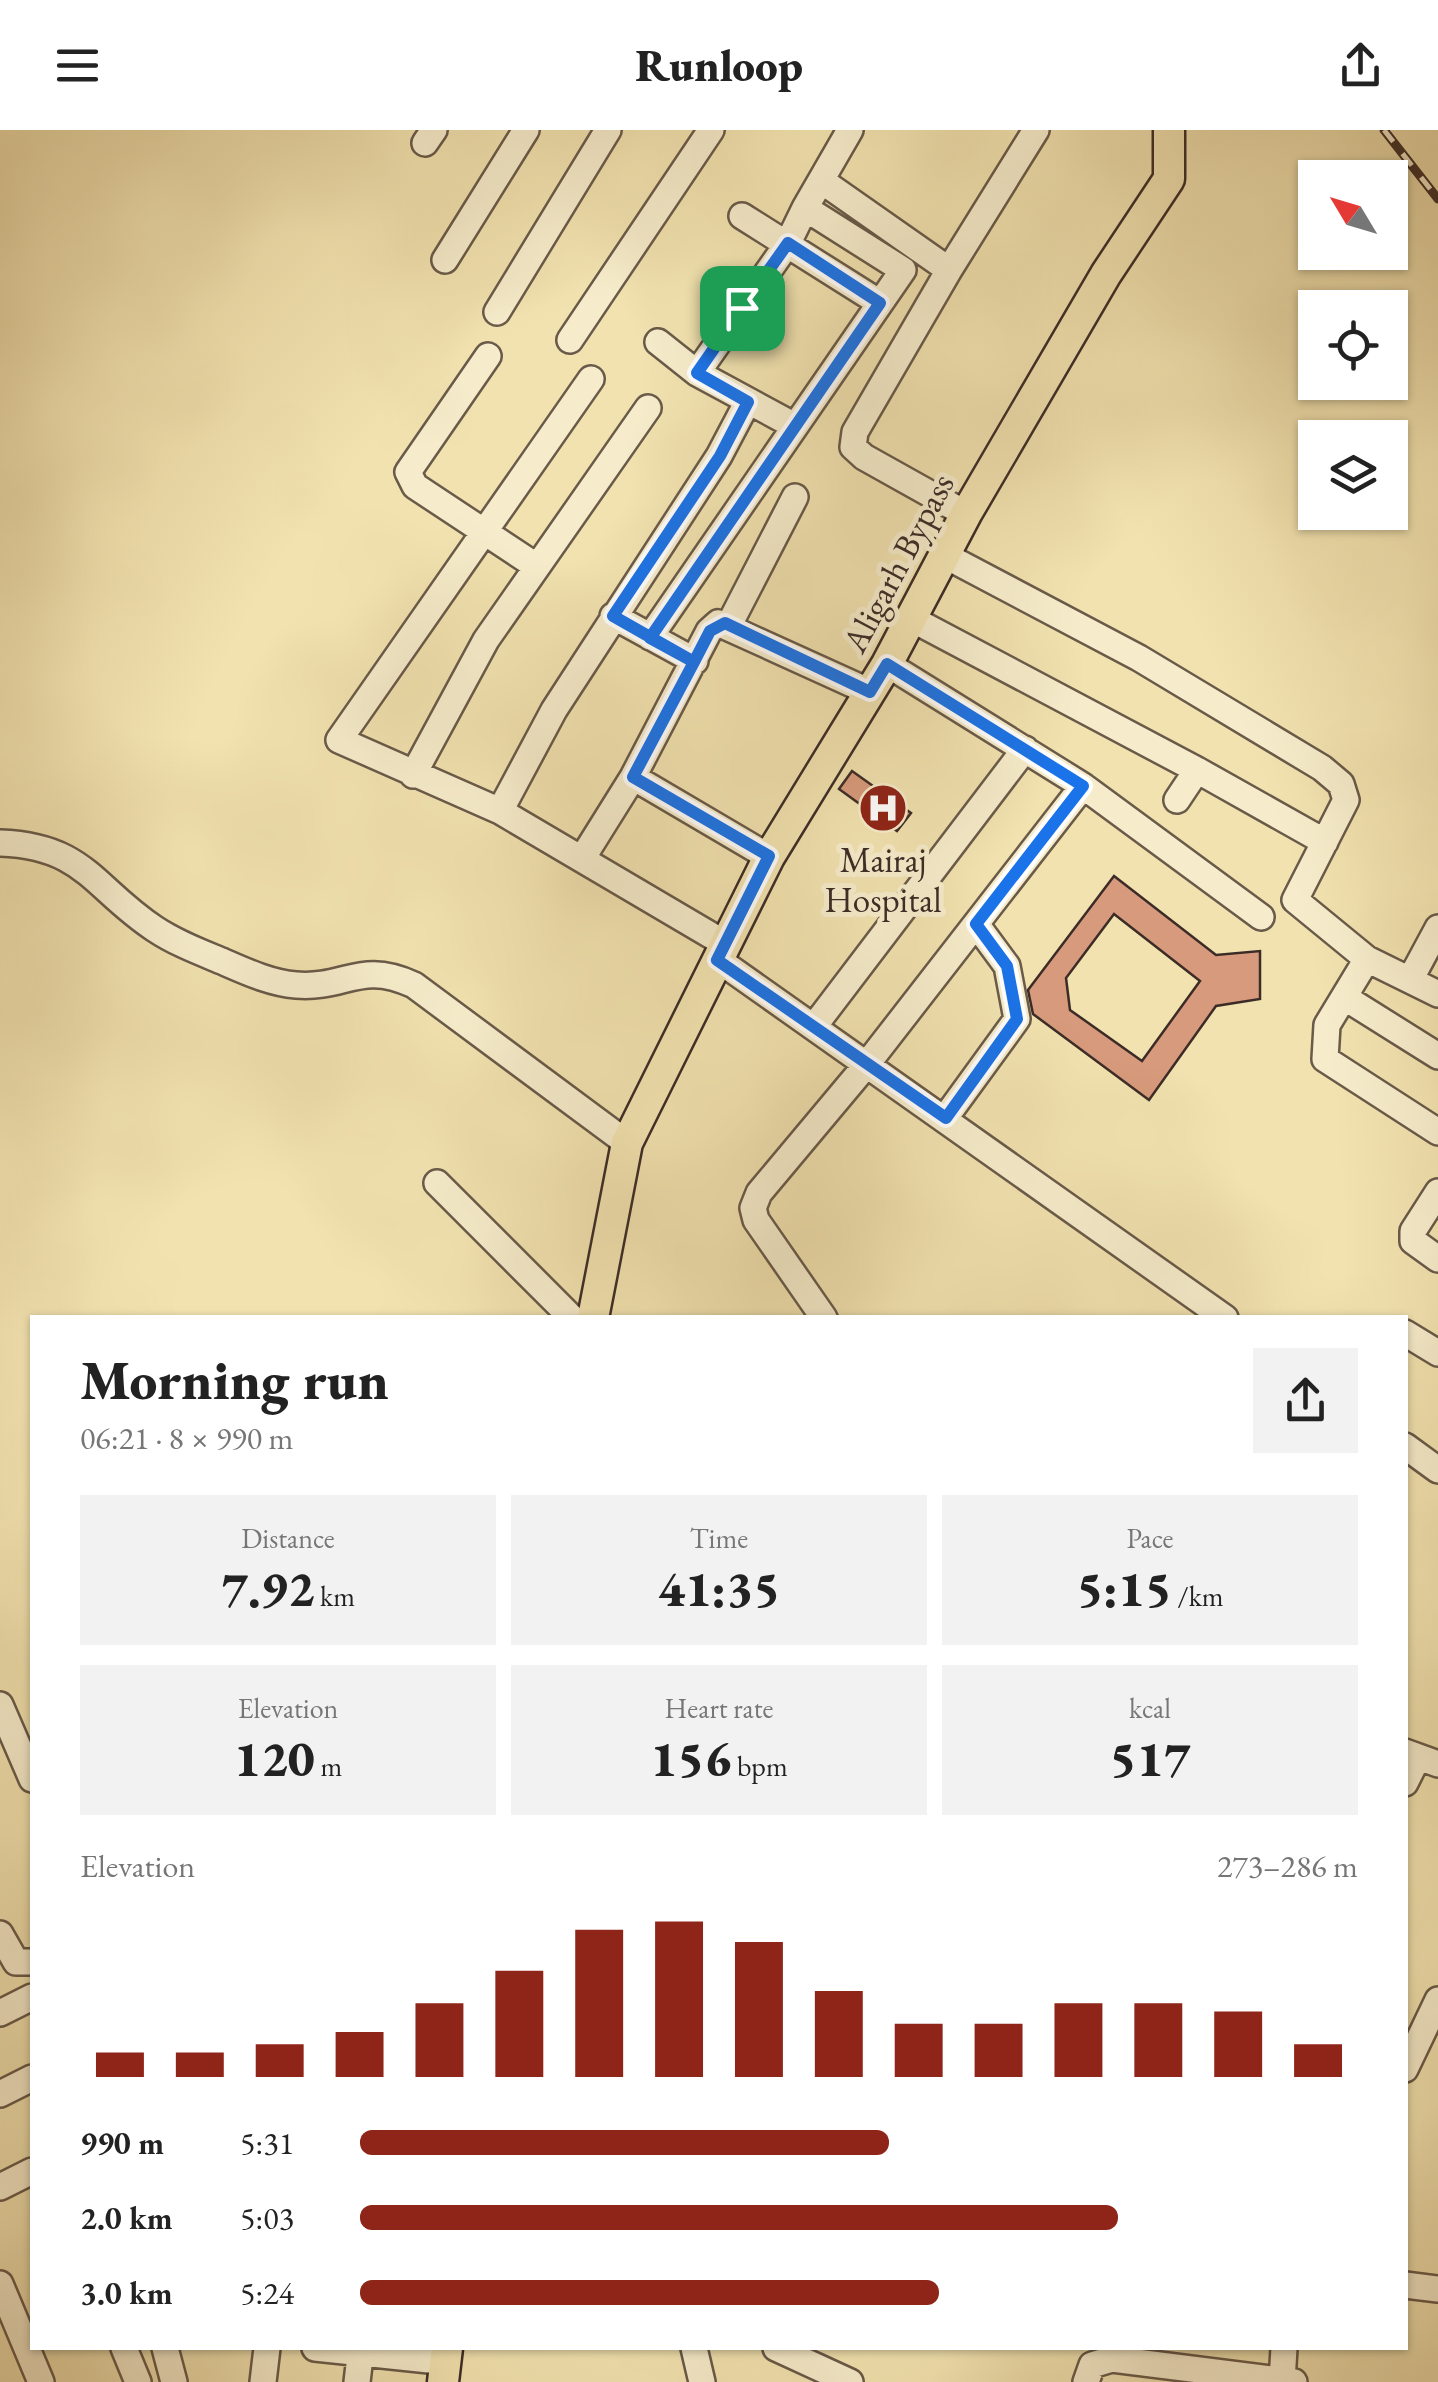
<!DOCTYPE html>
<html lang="en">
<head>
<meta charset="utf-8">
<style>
  body { margin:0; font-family:"EB Garamond",serif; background:#f2f2f2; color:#222; height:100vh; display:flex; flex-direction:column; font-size:38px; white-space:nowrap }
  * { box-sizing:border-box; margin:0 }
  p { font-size:32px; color:#767676 }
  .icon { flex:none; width:55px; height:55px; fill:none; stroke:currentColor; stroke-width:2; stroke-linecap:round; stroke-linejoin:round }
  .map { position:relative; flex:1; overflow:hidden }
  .panel { position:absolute; left:30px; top:1185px; width:1378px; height:1035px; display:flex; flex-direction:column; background:#fff; border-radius:0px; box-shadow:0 2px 8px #0004 }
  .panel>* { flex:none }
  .needle { width:65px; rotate:308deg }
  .buttons { position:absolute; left:1298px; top:30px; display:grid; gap:20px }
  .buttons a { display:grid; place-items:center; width:110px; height:110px; border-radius:0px; background:#fff; box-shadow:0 2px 8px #0004; font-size:50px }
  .pin { position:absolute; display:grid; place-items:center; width:85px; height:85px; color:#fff; margin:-42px; border-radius:20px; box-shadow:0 5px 15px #0006 }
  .round { display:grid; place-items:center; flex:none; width:105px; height:105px; border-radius:0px; background:#f2f2f2 }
  .summary { display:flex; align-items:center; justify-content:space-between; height:170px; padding:0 50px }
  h1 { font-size:55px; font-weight:800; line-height:75px }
  .stats { display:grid; grid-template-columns:repeat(3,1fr); gap:15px; height:170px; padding:10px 50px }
  .stats div { display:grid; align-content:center; border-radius:0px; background:#f2f2f2; text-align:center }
  .stats b { font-size:50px; font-weight:800 }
  .stats small { font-size:28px; font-weight:400 }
  .stats p { font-size:28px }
  .chart { height:280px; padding:20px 50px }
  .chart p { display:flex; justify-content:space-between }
  .chart svg { width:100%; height:180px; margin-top:10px; stroke:#8f2418; stroke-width:6 }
  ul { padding:0 50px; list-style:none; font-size:32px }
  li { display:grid; grid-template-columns:160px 120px 1fr; align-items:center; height:75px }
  li i { height:25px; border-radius:12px; background:#8f2418 }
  header { display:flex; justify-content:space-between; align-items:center; height:130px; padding:0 50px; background:#fff; font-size:45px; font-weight:800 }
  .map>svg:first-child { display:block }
  .building { fill:#d89a7c; stroke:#3c2c27; stroke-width:2.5; fill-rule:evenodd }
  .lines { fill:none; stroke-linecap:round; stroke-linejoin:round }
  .minor-casing { stroke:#695a49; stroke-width:30 }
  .major-casing { stroke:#3c2c27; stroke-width:35 }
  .minor { stroke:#f6eccb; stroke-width:25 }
  .major { stroke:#f1e2af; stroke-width:30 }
  .rail-casing { stroke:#3c2c27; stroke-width:9 }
  .rail { stroke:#f6eccb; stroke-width:5; stroke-dasharray:15; stroke-linecap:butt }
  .route-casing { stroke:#fff; stroke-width:20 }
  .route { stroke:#1a73e8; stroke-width:12 }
  .labels { text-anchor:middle; stroke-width:10; stroke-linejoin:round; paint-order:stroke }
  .street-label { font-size:35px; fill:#3c2c27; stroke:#f6eccb }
  .poi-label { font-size:35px; fill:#3c2c27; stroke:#f6eccb }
</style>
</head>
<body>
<header><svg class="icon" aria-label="menu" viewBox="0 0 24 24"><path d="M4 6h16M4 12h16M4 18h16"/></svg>Runloop<svg class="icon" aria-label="share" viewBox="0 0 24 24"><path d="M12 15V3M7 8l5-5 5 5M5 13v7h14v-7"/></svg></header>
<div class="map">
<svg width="1438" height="2252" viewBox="0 0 1438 2252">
  <rect width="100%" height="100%" fill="#f1e2af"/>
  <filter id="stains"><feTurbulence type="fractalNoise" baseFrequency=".002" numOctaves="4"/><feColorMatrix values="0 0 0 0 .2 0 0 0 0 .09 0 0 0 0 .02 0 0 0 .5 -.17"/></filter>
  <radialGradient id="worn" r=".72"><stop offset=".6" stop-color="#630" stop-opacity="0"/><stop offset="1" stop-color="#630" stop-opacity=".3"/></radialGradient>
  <path class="building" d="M852 641 911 683 897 701 839 659Z
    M1114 746 1216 825 1260 821V869L1216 876 1149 970 1033 884 1028 860ZM1114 784 1200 851 1142 931 1070 880 1066 848Z"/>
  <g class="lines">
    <g class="minor-casing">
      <path id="minor" d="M425 13 434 0
        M822 51 949 140
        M742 86 880 173
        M445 130 526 0
        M497 182 608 0
        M570 210 711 0
        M658 212 697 243 793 295
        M488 226 408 342 415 356 536 436
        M697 243 788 113 805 78
        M966 384 864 327 853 317 855 302 949 140 1036 0
        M944 425 1139 528 1322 638 1341 654 1346 670 1295 770 1367 829 1327 895 1325 929 1438 1002
        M613 486 695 531
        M910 488 1197 640 1177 670
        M729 495 795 367
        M650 507 903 140 805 78 850 0
        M887 534 1083 656
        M1197 640 1325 712
        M413 645 486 510 648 278
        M633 647 769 727
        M500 681 339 610 591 249
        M0 713C85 716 93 758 155 799 176 813 200 822 224 832 247 842 271 853 296 855 346 859 360 830 414 855L627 1013
        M583 727 633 647 709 501 718 493 870 562
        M724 813 500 681 554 580 719 326 748 271
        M717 829 1225 1188
        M1367 829 1438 864
        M1410 850 1438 798
        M1344 867 1438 926
        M815 895 1025 619
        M945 988 1017 889 1007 836 976 794
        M437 1053 572 1188
        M1438 1062 1413 1101V1111L1438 1129
        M824 1188 756 1090 753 1078 759 1063 867 934 1083 656 1261 787
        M1405 1203 1438 1223
        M1405 1316 1438 1340
        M0 1575 32 1649
        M1405 1622 1438 1634
        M1405 1653 1418 1627
        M0 1804 16 1832H32
        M0 1883 32 1867
        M1405 1939 1438 1870
        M0 1964 32 1948
        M0 2057 32 2041
        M0 2154 41 2252
        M1405 2155 1438 2159
        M124 2218 138 2252
        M165 2218 174 2252
        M315 2218 429 2230
        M694 2218 702 2252
        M776 2218 850 2252
        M263 2252 267 2218
        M357 2252 361 2218
        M1086 2252 1092 2235 1112 2229 1294 2252
        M1282 2252 1284 2218"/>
    </g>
    <g class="major-casing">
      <path id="major" d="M593 1188 627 1013 769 727 887 534 966 384 1106 144 1169 49V0
        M443 2252 447 2218"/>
    </g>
    <use href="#minor" class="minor"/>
    <use href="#major" class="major"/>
    <g class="rail-casing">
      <path id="rail" d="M1384 0 1438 69"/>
    </g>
    <use href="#rail" class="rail"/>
  </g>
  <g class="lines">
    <g class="route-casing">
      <path id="route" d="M742 178 697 243 748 272 720 326 613 486 694 532 633 647 769 726 717 830 946 988 1017 889 1007 836 976 794 1083 656 887 534 870 562 725 493 710 501 694 532 650 508 880 173 788 113 742 178"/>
    </g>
    <use href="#route" class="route"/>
  </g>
  <defs>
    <g id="hospital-disc" transform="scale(2.5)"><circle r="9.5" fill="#8f2418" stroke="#f6eccb"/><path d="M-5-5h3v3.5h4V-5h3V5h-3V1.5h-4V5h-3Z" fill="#fff"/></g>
  </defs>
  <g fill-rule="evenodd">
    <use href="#hospital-disc" x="883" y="678"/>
  </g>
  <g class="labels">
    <g class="street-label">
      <text transform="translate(898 433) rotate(-62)" y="12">Aligarh Bypass</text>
    </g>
    <g class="poi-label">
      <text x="883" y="742">Mairaj<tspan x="883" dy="40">Hospital</tspan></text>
    </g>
  </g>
  <rect width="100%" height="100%" filter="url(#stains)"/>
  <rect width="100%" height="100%" fill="url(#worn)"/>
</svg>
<div class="buttons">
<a><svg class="needle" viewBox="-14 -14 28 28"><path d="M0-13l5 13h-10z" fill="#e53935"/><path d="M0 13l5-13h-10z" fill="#767676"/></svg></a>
<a><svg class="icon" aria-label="locate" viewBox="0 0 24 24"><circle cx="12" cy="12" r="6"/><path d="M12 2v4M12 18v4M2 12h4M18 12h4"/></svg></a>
<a><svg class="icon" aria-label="layers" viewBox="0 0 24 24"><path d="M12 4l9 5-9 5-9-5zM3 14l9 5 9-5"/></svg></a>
</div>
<div class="pin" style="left:742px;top:178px;background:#1e9e55"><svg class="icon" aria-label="arrive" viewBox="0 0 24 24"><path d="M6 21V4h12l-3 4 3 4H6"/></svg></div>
<section class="panel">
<div class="summary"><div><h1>Morning run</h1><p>06:21 · 8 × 990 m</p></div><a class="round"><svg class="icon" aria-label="share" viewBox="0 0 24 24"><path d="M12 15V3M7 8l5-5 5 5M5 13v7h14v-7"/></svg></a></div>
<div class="stats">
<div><p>Distance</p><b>7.92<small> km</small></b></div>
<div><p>Time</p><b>41:35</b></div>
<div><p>Pace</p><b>5:15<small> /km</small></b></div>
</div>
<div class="stats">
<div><p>Elevation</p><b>120<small> m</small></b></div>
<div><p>Heart rate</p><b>156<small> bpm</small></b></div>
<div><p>kcal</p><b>517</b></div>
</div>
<div class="chart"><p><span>Elevation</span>273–286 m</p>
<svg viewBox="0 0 160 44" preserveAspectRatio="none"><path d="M5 44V38M15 44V38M25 44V36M35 44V33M45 44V26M55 44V18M65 44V8M75 44V6M85 44V11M95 44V23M105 44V31M115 44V31M125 44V26M135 44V26M145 44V28M155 44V36"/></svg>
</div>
<ul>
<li><b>990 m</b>5:31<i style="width:53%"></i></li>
<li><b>2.0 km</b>5:03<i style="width:76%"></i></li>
<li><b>3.0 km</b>5:24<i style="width:58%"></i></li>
</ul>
</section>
</div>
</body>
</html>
